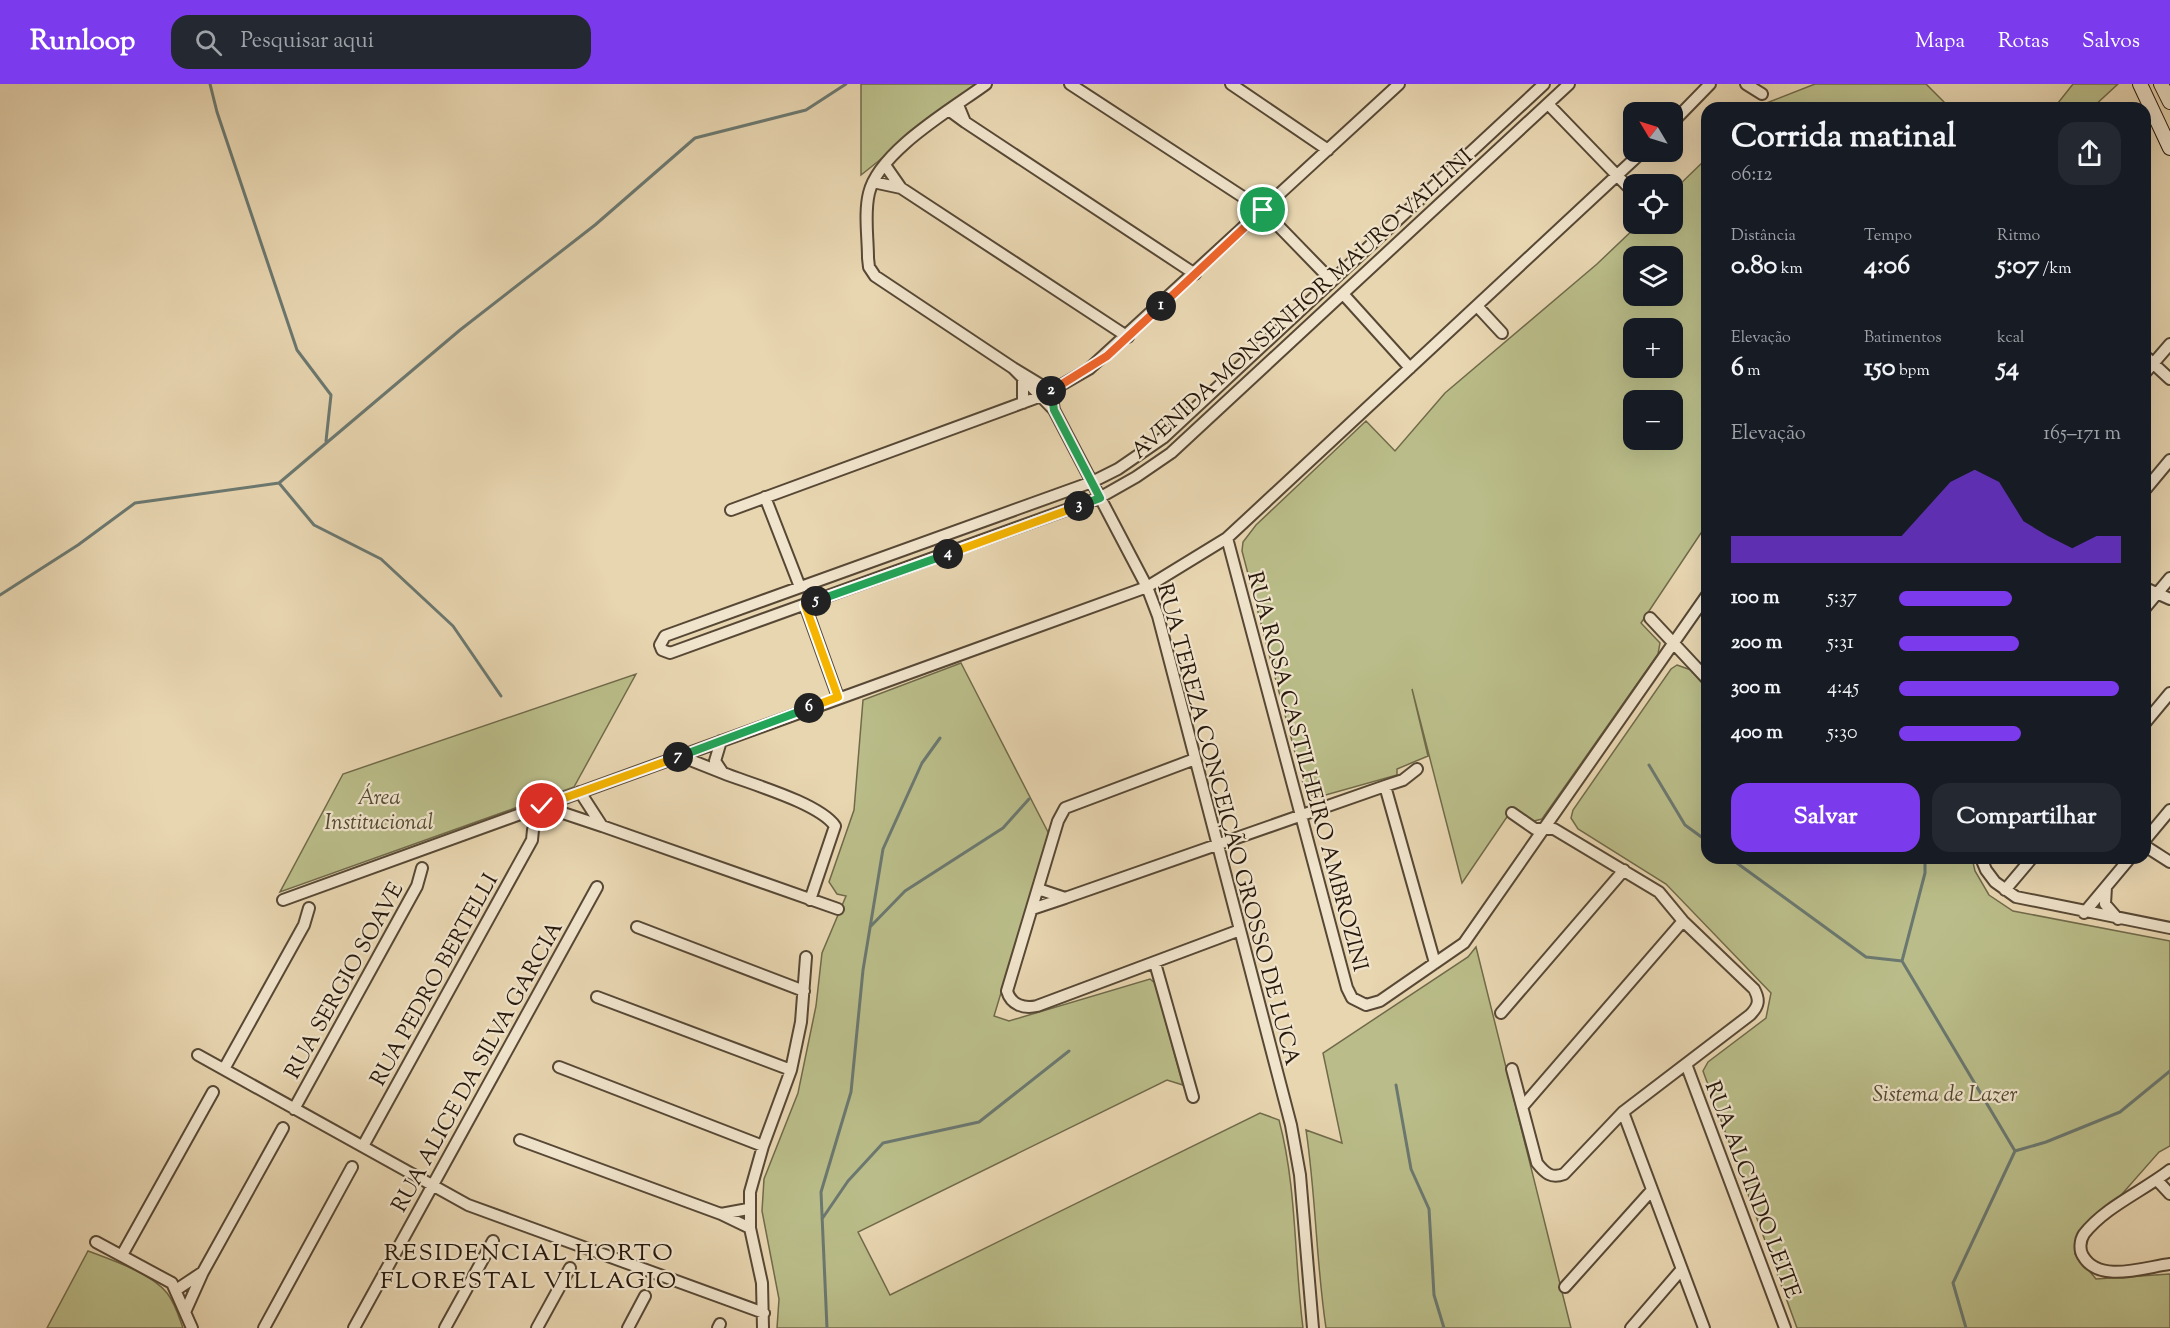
<!DOCTYPE html>
<html lang="pt">
<head>
<meta charset="utf-8">
<style>
  body { margin:0; font-family:"Sorts Mill Goudy",serif; background:#242831; color:#f1f3f6; height:100vh; display:flex; flex-direction:column; font-size:22px; white-space:nowrap }
  * { box-sizing:border-box; margin:0 }
  p { font-size:20px; color:#9ea1a6 }
  .icon { flex:none; width:33px; height:33px; fill:none; stroke:currentColor; stroke-width:2; stroke-linecap:round; stroke-linejoin:round }
  .map { position:relative; flex:1; overflow:hidden }
  .sheet { position:absolute; left:1701px; top:18px; width:450px; height:762px; display:flex; flex-direction:column; background:#171b24; border-radius:18px; box-shadow:0 6px 24px #0002 }
  .sheet>* { flex:none }
  .needle { width:39px; rotate:308deg }
  .controls { position:absolute; left:1623px; top:18px; display:grid; gap:12px }
  .controls a { display:grid; place-items:center; width:60px; height:60px; border-radius:12px; background:#171b24; box-shadow:0 6px 24px #0002; font-size:30px }
  .pin { position:absolute; display:grid; place-items:center; width:51px; height:51px; color:#fff; margin:-26px; border:3px solid #fff; border-radius:50%; box-shadow:0 2px 6px #0007 }
  .km { position:absolute; width:30px; height:30px; margin:-15px; border-radius:50%; background:#222; color:#fff; font-size:16px; line-height:30px; text-align:center }
  .round { display:grid; place-items:center; flex:none; width:63px; height:63px; border-radius:18px; background:#242831 }
  .head { display:flex; align-items:center; justify-content:space-between; height:102px; padding:0 30px }
  h1 { font-size:33px; font-weight:700; line-height:45px }
  .metrics { display:grid; grid-template-columns:repeat(3,1fr); gap:9px; height:102px; padding:6px 30px }
  .metrics div { display:grid; align-content:center }
  .metrics b { font-size:26px; font-weight:700 }
  .metrics small { font-size:16px; font-weight:400 }
  .metrics p { font-size:16px }
  .chart { height:168px; padding:12px 30px }
  .chart p { display:flex; justify-content:space-between }
  .chart svg { width:100%; height:108px; margin-top:6px; fill:#7c3aed; opacity:.7 }
  .action { display:flex; gap:12px; margin-top:auto; padding:12px 30px }
  .action a { flex:1; height:69px; border-radius:18px; background:#7c3aed; color:#fff; font-size:24px; font-weight:700; line-height:69px; text-align:center }
  .action a+a { background:#242831; color:#f1f3f6 }
  ul { padding:0 30px; list-style:none; font-size:20px }
  li { display:grid; grid-template-columns:96px 72px 1fr; align-items:center; height:45px }
  li i { height:15px; border-radius:8px; background:#7c3aed }
  header { display:flex; align-items:center; gap:36px; box-sizing:border-box; height:84px; padding:0 30px; background:#7c3aed; color:#fff }
  header strong { font-size:28px }
  nav { display:flex; gap:33px; margin-inline-start:auto; font-size:21px }
  .search { width:420px; height:54px; background:#242831; display:flex; align-items:center; gap:15px; box-sizing:border-box; padding:0 21px; border-radius:18px; color:#9ea1a6; font-size:22px }
  .map>svg:first-child { display:block }
  .green { fill:#babd89; stroke:#706a4a; stroke-width:1.5; fill-rule:evenodd }
  .lines { fill:none; stroke-linecap:round; stroke-linejoin:round }
  .stream { stroke:#6b7870; stroke-width:3 }
  .minor-casing { stroke:#574835; stroke-width:14 }
  .secondary-casing { stroke:#27180c; stroke-width:16 }
  .minor { stroke:#f0e4cc; stroke-width:10 }
  .secondary { stroke:#f0e4cc; stroke-width:14 }
  .split-1-casing { stroke:#fff; stroke-width:12 }
  .split-2-casing { stroke:#fff; stroke-width:12 }
  .split-3-casing { stroke:#fff; stroke-width:12 }
  .split-4-casing { stroke:#fff; stroke-width:12 }
  .split-5-casing { stroke:#fff; stroke-width:12 }
  .split-6-casing { stroke:#fff; stroke-width:12 }
  .split-7-casing { stroke:#fff; stroke-width:12 }
  .split-8-casing { stroke:#fff; stroke-width:12 }
  .split-1 { stroke:#f0652b; stroke-width:8 }
  .split-2 { stroke:#f0652b; stroke-width:8 }
  .split-3 { stroke:#22a559; stroke-width:8 }
  .split-4 { stroke:#f5b400; stroke-width:8 }
  .split-5 { stroke:#22a559; stroke-width:8 }
  .split-6 { stroke:#f5b400; stroke-width:8 }
  .split-7 { stroke:#22a559; stroke-width:8 }
  .split-8 { stroke:#f5b400; stroke-width:8 }
  .labels { text-anchor:middle; stroke-width:4.5; stroke-linejoin:round; paint-order:stroke }
  .street-label { font-size:22px; fill:#27180c; stroke:#f0e4cc }
  .park-label { font-size:22px; font-style:italic; fill:#534a32; stroke:#f0e4cc }
  .neighbourhood-label { font-size:24px; letter-spacing:1.5px; fill:#27180c; stroke:#f0e4cc }
</style>
</head>
<body>
<header>
<strong>Runloop</strong>
<div class="search"><svg class="icon" aria-label="search" viewBox="0 0 24 24"><circle cx="10" cy="10" r="6"/><path d="M15 15l6 6"/></svg>Pesquisar aqui</div>
<nav><a>Mapa</a><a>Rotas</a><a>Salvos</a></nav>
</header>
<div class="map">
<svg width="2170" height="1244" viewBox="0 0 2170 1244">
  <rect width="100%" height="100%" fill="#e8d6b1"/>
  <filter id="stains"><feTurbulence type="fractalNoise" baseFrequency=".00333" numOctaves="4"/><feColorMatrix values="0 0 0 0 .2 0 0 0 0 .09 0 0 0 0 .02 0 0 0 .5 -.17"/></filter>
  <radialGradient id="worn" r=".72"><stop offset=".6" stop-color="#630" stop-opacity="0"/><stop offset="1" stop-color="#630" stop-opacity=".3"/></radialGradient>
  <path class="green" d="M861 0H975L861 91Z
    M1815 0H1926L1950 24H1759L1764 20Z
    M2073 0H2118L2092 24H2054Z
    M1707 74V440L1641 539 1660 559 1658 570 1542 735 1534 737 1513 724 1462 799 1412 605 1428 672 1397 685V691L1322 712 1311 711 1304 703 1242 467 1243 458 1256 441 1366 337 1395 367 1445 309 1597 180 1639 140H1672L1673 107ZM1634 172H1672V212H1634ZM1634 244H1672V284H1634ZM1634 316H1672V356H1634Z
    M961 579 1049 750 994 932 1009 937 1150 895 1155 899 1183 1001 1167 996 858 1148 890 1211 1260 1029 1279 1036C1297 1104 1294 1174 1303 1244H777L779 1215 762 1127 764 1095 798 1009 816 922 822 869 846 812 837 810 829 798 854 726 863 616Z
    M1677 581 1691 586 1707 605V774H1972L1975 787 1989 811 2013 827 2170 857V1062L2159 1068 2115 1118 2083 1144 2076 1156 2075 1170 2096 1195 2170 1190V1244H1797L1703 987 1708 978 1766 934 1771 909 1666 800 1578 745 1571 734 1573 726 1671 585Z
    M636 590 574 703 280 808 343 690Z
    M1476 863 1571 1244H1326C1316 1178 1316 1112 1306 1046L1342 1059 1323 969 1468 873Z
    M88 1167C112 1176 151 1189 167 1209 175 1219 179 1233 183 1244H47Z"/>
  <g class="lines">
    <path class="stream" d="M210 0 217 28 297 266 331 311 326 357
      M279 399 314 441 381 475 453 542 501 612
      M0 511 78 461 135 419 279 399 460 246 595 141 695 54 806 26 846 0
      M1649 681 1685 741 1707 757
      M1730 774 1866 873 1902 877 2015 1067 1953 1199 1966 1244
      M870 843 905 807 1003 744 1029 715
      M1902 877 1925 789V774
      M1396 1001 1411 1085 1429 1125 1434 1211 1444 1244
      M2015 1067 2046 1058 2120 1028 2170 987
      M822 1135 848 1097 883 1059 979 1038 1069 967
      M827 1244 821 1108 851 1008 863 886 883 765 922 679 940 654"/>
    <g class="minor-casing">
      <path id="minor" d="M986 0C952 25 879 67 869 109 864 129 868 153 868 174L869 183 875 192 1013 284
        M1070 0 1263 126 1332 197
        M1231 0 1328 66
        M1544 0 1163 354 1118 385 1092 398 665 552 660 561 662 566 670 569 1099 414 1136 393 1171 369 1569 0
        M1746 0 1762 10
        M1548 20 1634 109
        M950 27 965 38 958 21
        M965 38 1195 190
        M1672 39 1710 0
        M873 98 901 104 885 81
        M901 104 1128 253
        M1344 211 1410 284
        M1477 222 1502 249
        M2145 272 2170 295
        M2145 289 2170 260
        M1023 294 1054 326 1051 307 1013 284 1023 294V319
        M1054 326 1147 503 1158 532 1291 1041 1300 1091 1313 1244
        M2145 406 2170 376
        M765 413 800 503
        M731 426 1044 311 1089 285 1399 0
        M1227 454 1347 904 1352 914 1366 921 1380 917 1464 859 1707 511
        M2145 504 2170 515
        M805 521 838 613
        M2145 524 2170 494
        M1650 534 1707 595
        M2145 639 2170 609
        M680 672 723 689 715 677 721 657
        M1195 675 1065 724 1058 737 1007 907C1011 921 1024 925 1037 922L1240 846
        M723 689C751 700 819 719 835 742L810 816
        M1385 702 1435 879
        M542 722 602 742 580 708
        M1512 729 1535 745H1554L1659 808 1683 837 1754 905C1760 916 1759 922 1750 931L1623 1028 1564 1090C1551 1095 1545 1089 1537 1079L1512 985
        M602 742 838 825
        M2145 756 2170 726
        M2145 762 2170 778
        M1981 774 1986 786 1995 798 2016 813 2170 844
        M2106 803 2105 820 2118 835
        M2005 806 2032 774
        M1065 814 1385 702 1403 696 1417 685
        M283 816 1147 503 1227 454 1642 68
        M1032 825 1065 814 1038 805
        M2084 829 2130 774
        M637 843 804 907
        M1155 879 1193 1013
        M597 913 791 986
        M1501 929 1624 786
        M198 971 468 1121 764 1229
        M1686 980 1785 1244
        M559 983 763 1062
        M224 985 304 841 309 824
        M1523 1022 1683 837
        M294 1025 417 802 422 784
        M1623 1028 1704 1244
        M520 1056 721 1130
        M363 1062 532 756 533 746
        M2170 1086C2143 1107 2105 1123 2084 1150 2080 1156 2079 1166 2083 1172 2099 1200 2145 1183 2170 1180
        M2157 1096 2170 1110
        M748 1125 721 1130 750 1144
        M96 1158 172 1199 192 1244
        M122 1171 213 1008
        M203 1188 283 1044
        M1565 1203 1652 1106
        M176 1206 203 1188 186 1226
        M264 1244 352 1083
        M354 1244 597 803
        M445 1244 493 1157
        M537 1244 570 1184
        M628 1244 645 1212
        M718 1244 720 1240
        M763 1244 762 1199 750 1144V1108L763 1062 791 986 801 938 806 873
        M1631 1244 1682 1185"/>
    </g>
    <g class="secondary-casing">
      <path id="secondary" d="M2140 0 2170 64
        M2161 0 2170 18"/>
    </g>
    <use href="#minor" class="minor"/>
    <use href="#secondary" class="secondary"/>
  </g>
  <g class="lines">
    <g class="split-1-casing">
      <path id="split-1" d="M1161 222 1263 126"/>
    </g>
    <g class="split-2-casing">
      <path id="split-2" d="M1051 307 1107 272 1161 222"/>
    </g>
    <g class="split-3-casing">
      <path id="split-3" d="M1051 307 1054 326 1100 414 1079 422"/>
    </g>
    <g class="split-4-casing">
      <path id="split-4" d="M948 470 1079 422"/>
    </g>
    <g class="split-5-casing">
      <path id="split-5" d="M816 517 948 470"/>
    </g>
    <g class="split-6-casing">
      <path id="split-6" d="M809 624 838 613 805 521 816 517"/>
    </g>
    <g class="split-7-casing">
      <path id="split-7" d="M678 673 809 624"/>
    </g>
    <g class="split-8-casing">
      <path id="split-8" d="M542 722 678 673"/>
    </g>
    <use href="#split-1" class="split-1"/>
    <use href="#split-2" class="split-2"/>
    <use href="#split-3" class="split-3"/>
    <use href="#split-4" class="split-4"/>
    <use href="#split-5" class="split-5"/>
    <use href="#split-6" class="split-6"/>
    <use href="#split-7" class="split-7"/>
    <use href="#split-8" class="split-8"/>
  </g>
  <g class="labels">
    <g class="street-label">
      <text transform="translate(1301 219) rotate(-42)" y="8">AVENIDA MONSENHOR MAURO VALLINI</text>
      <text transform="translate(1309 687) rotate(75)" y="8">RUA ROSA CASTILHEIRO AMBROZINI</text>
      <text transform="translate(1230 740) rotate(75)" y="8">RUA TEREZA CONCEIÇÃO GROSSO DE LUCA</text>
      <text transform="translate(433 895) rotate(-61)" y="8">RUA PEDRO BERTELLI</text>
      <text transform="translate(343 896) rotate(-61)" y="8">RUA SERGIO SOAVE</text>
      <text transform="translate(476 982) rotate(-61)" y="8">RUA ALICE DA SILVA GARCIA</text>
      <text transform="translate(1754 1105) rotate(69)" y="8">RUA ALCINDO LEITE</text>
    </g>
    <g class="park-label">
      <text x="379" y="720">Área<tspan x="379" dy="25">Institucional</tspan></text>
      <text x="1945" y="1017">Sistema de Lazer</text>
    </g>
    <g class="neighbourhood-label">
      <text x="529" y="1176">RESIDENCIAL HORTO<tspan x="529" dy="28">FLORESTAL VILLAGIO</tspan></text>
    </g>
  </g>
  <rect width="100%" height="100%" filter="url(#stains)"/>
  <rect width="100%" height="100%" fill="url(#worn)"/>
</svg>
<div class="controls">
<a><svg class="needle" viewBox="-14 -14 28 28"><path d="M0-13l5 13h-10z" fill="#e53935"/><path d="M0 13l5-13h-10z" fill="#9ea1a6"/></svg></a>
<a><svg class="icon" aria-label="locate" viewBox="0 0 24 24"><circle cx="12" cy="12" r="6"/><path d="M12 2v4M12 18v4M2 12h4M18 12h4"/></svg></a>
<a><svg class="icon" aria-label="layers" viewBox="0 0 24 24"><path d="M12 4l9 5-9 5-9-5zM3 14l9 5 9-5"/></svg></a>
<a>+</a>
<a>−</a>
</div>
<div class="pin" style="left:1263px;top:126px;background:#1e9e55"><svg class="icon" aria-label="arrive" viewBox="0 0 24 24"><path d="M6 21V4h12l-3 4 3 4H6"/></svg></div>
<div class="pin" style="left:542px;top:722px;background:#d93025"><svg class="icon" aria-label="check" viewBox="0 0 24 24"><path d="M5 12l5 5 9-10"/></svg></div>
<b class="km" style="left:1161px;top:222px">1</b>
<b class="km" style="left:1051px;top:307px">2</b>
<b class="km" style="left:1079px;top:422px">3</b>
<b class="km" style="left:948px;top:470px">4</b>
<b class="km" style="left:816px;top:517px">5</b>
<b class="km" style="left:809px;top:624px">6</b>
<b class="km" style="left:678px;top:673px">7</b>
<section class="sheet">
<div class="head"><div><h1>Corrida matinal</h1><p>06:12</p></div><a class="round"><svg class="icon" aria-label="share" viewBox="0 0 24 24"><path d="M12 15V3M7 8l5-5 5 5M5 13v7h14v-7"/></svg></a></div>
<div class="metrics">
<div><p>Distância</p><b>0.80<small> km</small></b></div>
<div><p>Tempo</p><b>4:06</b></div>
<div><p>Ritmo</p><b>5:07<small> /km</small></b></div>
</div>
<div class="metrics">
<div><p>Elevação</p><b>6<small> m</small></b></div>
<div><p>Batimentos</p><b>150<small> bpm</small></b></div>
<div><p>kcal</p><b>54</b></div>
</div>
<div class="chart"><p><span>Elevação</span>165–171 m</p>
<svg viewBox="0 0 160 44" preserveAspectRatio="none"><path d="M0 44V33L10 33L20 33L30 33L40 33L50 33L60 33L70 33L80 22L90 11L100 6L110 11L120 27L130 33L140 38L150 33L160 33V44z"/></svg>
</div>
<ul>
<li><b>100 m</b>5:37<i style="width:51%"></i></li>
<li><b>200 m</b>5:31<i style="width:54%"></i></li>
<li><b>300 m</b>4:45<i style="width:99%"></i></li>
<li><b>400 m</b>5:30<i style="width:55%"></i></li>
</ul>
<div class="action"><a>Salvar</a><a>Compartilhar</a></div>
</section>
</div>
</body>
</html>
